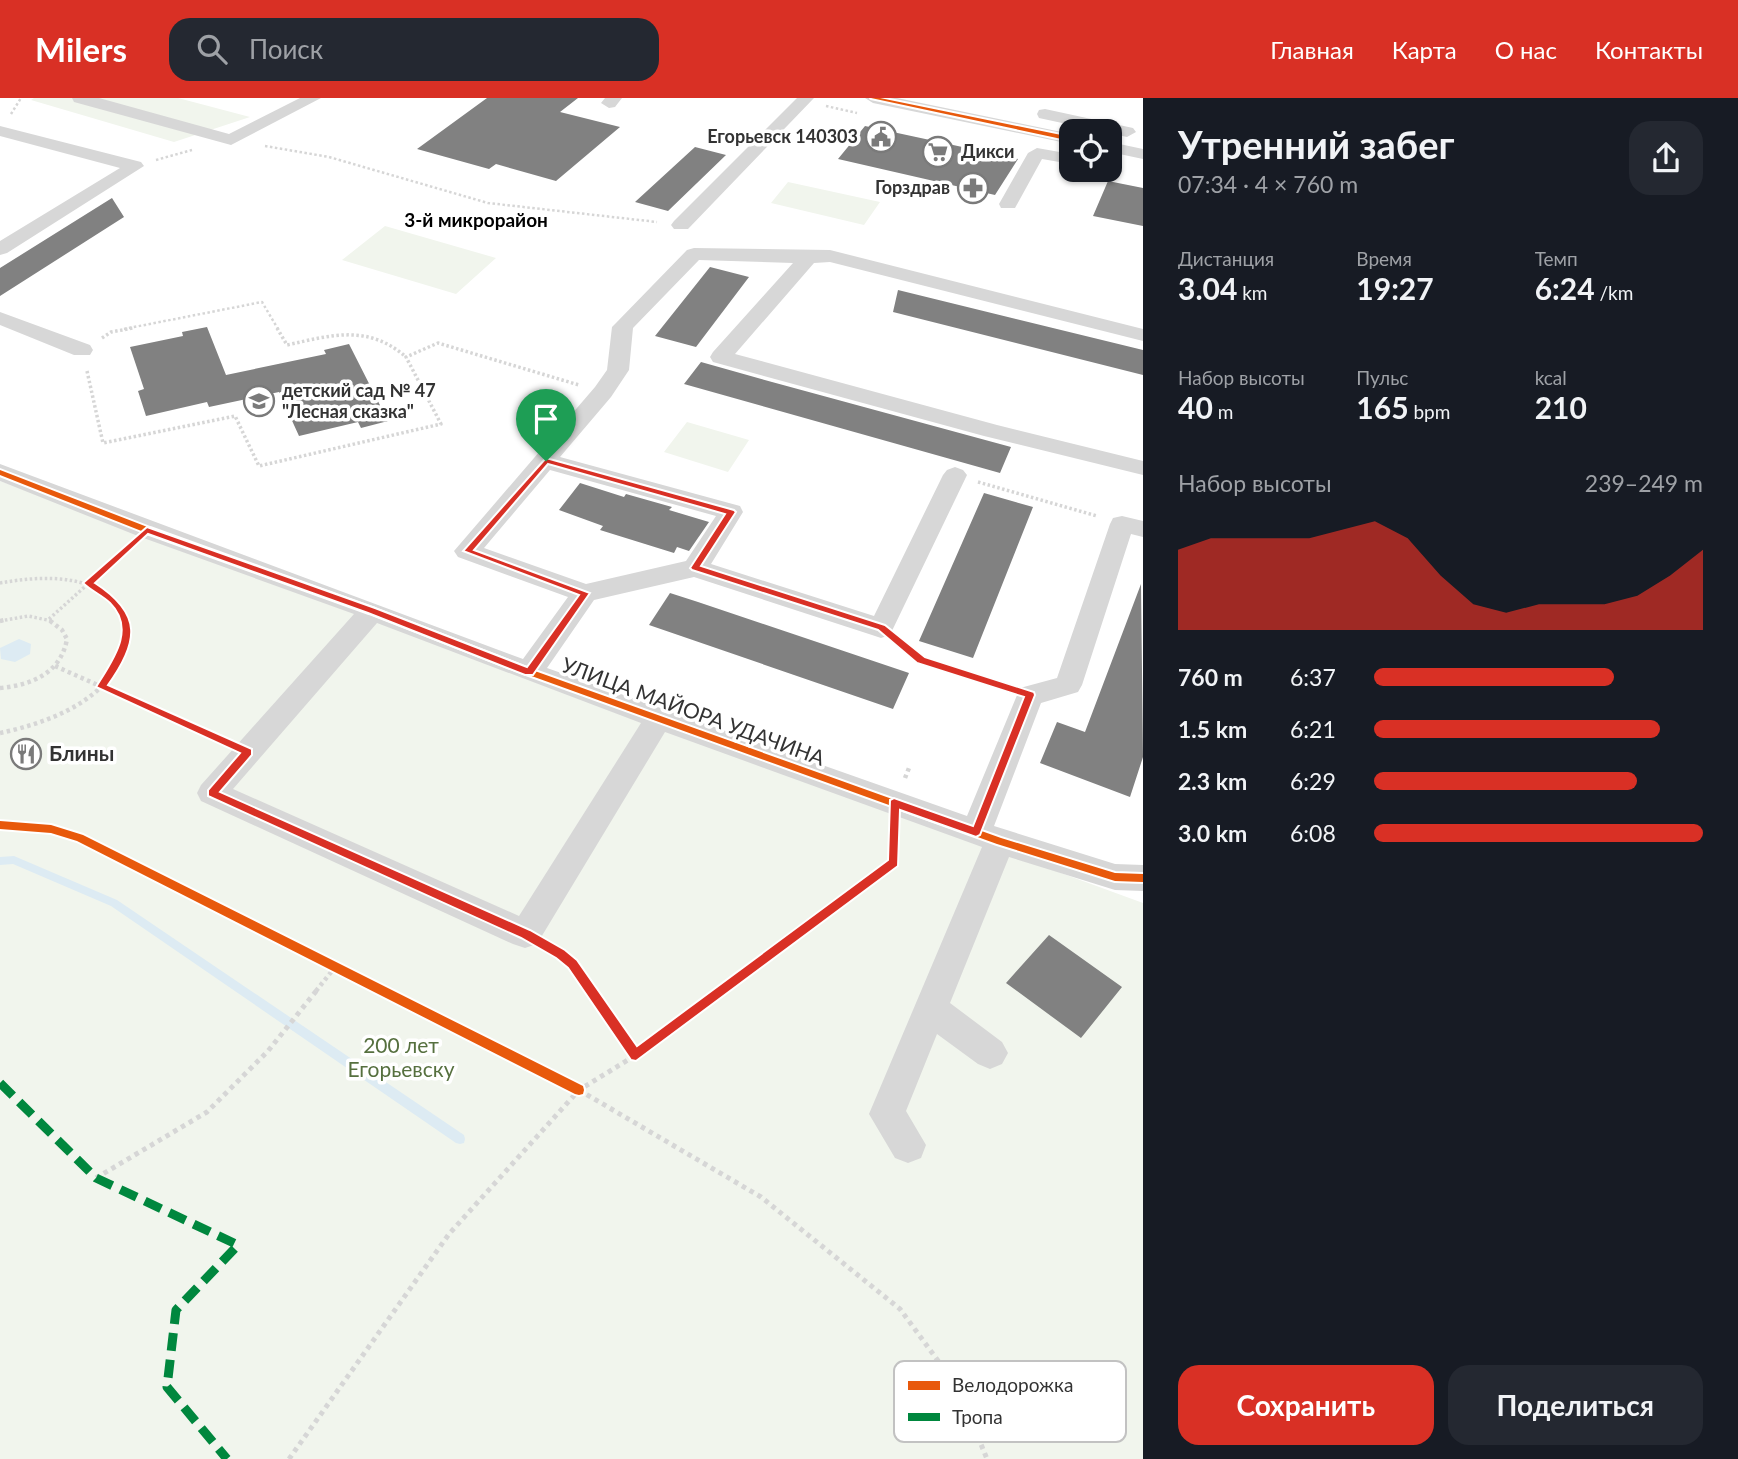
<!DOCTYPE html>
<html lang="ru">
<head>
<meta charset="utf-8">
<style>
  body { margin:0; font-family:Lato,sans-serif; background:#242831; color:#f1f3f6; height:100vh; display:flex; flex-direction:column; font-size:26px; white-space:nowrap }
  * { box-sizing:border-box; margin:0 }
  p { font-size:23px; color:#9ea1a6 }
  .icon { flex:none; width:38px; height:38px; fill:none; stroke:currentColor; stroke-width:2; stroke-linecap:round; stroke-linejoin:round }
  .map { position:relative; flex:1; overflow:hidden }
  .sheet { display:flex; flex-direction:column; background:#171b24; width:595px }
  .sheet>* { flex:none }
  .fabs { position:absolute; left:1059px; top:21px; display:grid; gap:14px }
  .fabs a { display:grid; place-items:center; width:63px; height:63px; border-radius:14px; background:#171b24; box-shadow:0 2px 5px #0004; font-size:35px }
  .pin { position:absolute; display:grid; place-items:center; width:60px; height:60px; color:#fff; margin:-72px -30px; border-radius:50% 50% 50% 0; rotate:-45deg; box-shadow:0 0 7px #0007 }
  .pin .icon { rotate:45deg }
  .round { display:grid; place-items:center; flex:none; width:74px; height:74px; border-radius:21px; background:#242831 }
  .head { display:flex; align-items:center; justify-content:space-between; height:119px; padding:0 35px }
  h1 { font-size:38px; font-weight:700; line-height:52px }
  .figures { display:grid; grid-template-columns:repeat(3,1fr); gap:10px; height:119px; padding:7px 35px }
  .figures div { display:grid; align-content:center }
  .figures b { font-size:30px; font-weight:700 }
  .figures small { font-size:19px; font-weight:400 }
  .figures p { font-size:19px }
  .chart { height:196px; padding:14px 35px }
  .chart p { display:flex; justify-content:space-between }
  .chart svg { width:100%; height:126px; margin-top:7px; fill:#d93025; opacity:.7 }
  .cta { display:flex; gap:14px; margin-top:auto; padding:14px 35px }
  .cta a { flex:1; height:80px; border-radius:21px; background:#d93025; color:#fff; font-size:28px; font-weight:700; line-height:80px; text-align:center }
  .cta a+a { background:#242831; color:#f1f3f6 }
  ul { padding:0 35px; list-style:none; font-size:23px }
  li { display:grid; grid-template-columns:112px 84px 1fr; align-items:center; height:52px }
  li i { height:18px; border-radius:9px; background:#d93025 }
  header { display:flex; align-items:center; gap:42px; box-sizing:border-box; height:98px; padding:0 35px; background:#d93025; color:#fff }
  header strong { font-size:33px }
  nav { display:flex; gap:38px; margin-inline-start:auto; font-size:24px }
  .search { width:490px; height:63px; background:#242831; display:flex; align-items:center; gap:18px; box-sizing:border-box; padding:0 24px; border-radius:21px; color:#9ea1a6; font-size:26px }
  main { display:flex; flex:1; min-height:0 }
  .map>svg:first-child { display:block }
  .green { fill:#f1f5ed }
  .water { fill:#ddebf3 }
  .lines { fill:none; stroke-linecap:round; stroke-linejoin:round }
  .stream { fill:#ddebf3; fill-rule:evenodd }
  .building { fill:#818181 }
  .path-far3 { stroke:#d6d6d6; stroke-width:2.5; stroke-dasharray:2.5 2.5; stroke-linecap:butt }
  .path-far2 { stroke:#d6d6d6; stroke-width:3.5; stroke-dasharray:2.5 2.5; stroke-linecap:butt }
  .path-far1 { stroke:#d6d6d6; stroke-width:4.5; stroke-dasharray:3.5 3.5; stroke-linecap:butt }
  .path { stroke:#d6d6d6; stroke-width:5; stroke-dasharray:4.5 4.5; stroke-linecap:butt }
  .minor { fill:#d7d7d7; fill-rule:evenodd }
  .quiet { stroke:#00873e; stroke-width:9; stroke-dasharray:18 9; stroke-linecap:butt }
  .cycleway-casing { stroke:#fff; stroke-width:4 }
  .cycleway { fill:#e8590c; fill-rule:evenodd }
  .route { fill:#d93025; stroke:#fff; stroke-width:2; fill-rule:evenodd }
  .labels { text-anchor:middle; stroke-width:7; stroke-linejoin:round; paint-order:stroke }
  .far-poi-label { font-size:18px; font-weight:bold; fill:#333; stroke:#fff; text-anchor:end }
  .far-neighbourhood-label { font-size:19px; font-weight:bold; fill:#000; stroke:#fff }
  .street-label { font-size:21px; fill:#333; stroke:#fff }
  .poi-label { font-size:21px; font-weight:bold; fill:#333; stroke:#fff; text-anchor:start }
  .park-label { font-size:21px; fill:#56703f; stroke:#fff }
  .key { fill:#fff; stroke:#c2c2c2; stroke-width:2 }
  .key-label { font-size:19px; fill:#333 }
</style>
</head>
<body>
<header>
<strong>Milers</strong>
<div class="search"><svg class="icon" aria-label="search" viewBox="0 0 24 24"><circle cx="10" cy="10" r="6"/><path d="M15 15l6 6"/></svg>Поиск</div>
<nav><a>Главная</a><a>Карта</a><a>О нас</a><a>Контакты</a></nav>
</header>
<main>
<div class="map">
<svg width="1143" height="1361" viewBox="0 0 1143 1361">
  <rect width="100%" height="100%" fill="#fff"/>
  <path class="green" d="M34 0H178L250 19 174 44 31 2Z
    M788 84 880 104 864 127 771 105Z
    M385 128 496 160 456 196 342 162Z
    M687 324 749 342 728 374 664 354Z
    M0 383 560 592 1143 805V1361H0Z"/>
  <path class="water" d="M19 541 31 546 30 556 15 564 1 561 0 550Z"/>
  <g class="lines">
    <path class="stream" d="M14 758 117 802 464 1037 465 1041 464 1045 460 1046 456 1045 111 808 13 766 0 767V759Z"/>
  </g>
  <path class="building" d="M487 0H578L560 14 620 29 556 83 496 66 489 71 417 51Z
    M865 28 1018 61 995 97 838 61Z
    M695 49 726 57 668 113 635 104Z
    M1108 83 1143 90V128L1093 118Z
    M112 100 124 119 0 198V170Z
    M710 169 749 179 696 249 655 238Z
    M898 192 1143 252V277L893 214Z
    M207 229 226 277 326 256 324 252 349 246 388 323 361 330 358 324 299 338 279 294 209 309 207 304 146 318 138 293 144 291 130 249 183 238 182 234Z
    M701 264 772 284 1011 349 1000 375 684 286Z
    M580 385 624 399 626 396 672 409 669 412 709 424 689 453 677 449 674 455 600 432 603 428 559 412Z
    M984 395 1033 409 973 560 919 543Z
    M1141 486 1143 659 1130 699 1040 665 1057 624 1085 634Z
    M670 495 698 504 909 575 893 611 649 527Z
    M1049 837 1122 889 1081 940 1006 885Z"/>
  <g class="lines">
    <path class="path-far3" d="M826 8 857 15
      M11 16 21 0
      M265 48 329 59 488 105 657 124
      M156 62 192 52
      M124 231 262 204 278 231"/>
    <path class="path-far2" d="M277 230 287 247C332 237 368 226 406 259
      M102 240 111 234 133 230
      M87 273 103 345 235 318 259 368 441 326 406 259 438 245 579 287
      M978 384 1097 418
      M0 485C45 477 106 474 126 523
      M49 521 129 449
      M0 523 28 518 52 523"/>
    <path class="path-far1" d="M0 523 4 522
      M901 546 921 562 1005 589
      M55 568 221 642
      M0 590C32 587 61 575 67 541L62 532 49 522
      M0 635C58 623 132 593 126 522
      M905 680 909 670
      M549 850 572 866 591 893
      M316 893 335 869
      M722 893 894 765V732"/>
    <path class="path" d="M590 892 636 957
      M579 992 761 1099 900 1211 958 1290 987 1361
      M96 1080 207 1014 268 953 317 892
      M289 1361 449 1136 579 992 636 957 724 892"/>
    <path class="minor" d="M72 0H99L229 36 300 0H321L231 47 74 4Z
      M605 0H622L615 9 609 10 601 5Z
      M797 0H814L688 131H674L671 127 674 123Z
      M865 0H897L1071 36V46L873 5Z
      M1045 11 1133 30 1136 34 1127 39 1039 20 1037 16 1039 12Z
      M0 28 141 64 144 68 7 155 0 157V143L120 70 0 38Z
      M1110 44 1143 51V61L1110 54Z
      M1037 50 1071 56V66L1042 61 1015 110H1001L999 106 1028 55Z
      M694 150 830 152 1143 231V243L830 164 814 165 735 256 997 327 1143 363V377L984 338 713 264 710 259 713 254 793 165 699 162 633 230 629 272 611 299 560 359 740 408 743 414 711 466 874 518 943 377 947 372 955 369 963 372 967 377 890 537 881 540 872 537 694 479 594 502 547 570 967 718 1020 590 1057 580 1110 426 1113 420 1122 418 1143 423V439L1131 436 1082 587 1078 594 1041 605 994 728 1115 766 1143 767V793L1115 792 1009 759 950 905 1002 944 1008 955 1002 966 990 971 978 966 937 936 906 1013 926 1047 921 1060 908 1065 895 1060 869 1016 982 749 665 634 537 846 525 850 513 846 201 703 197 695 201 687 354 516 138 438 0 383V366L523 561 568 499 458 459 454 453 595 289 607 272 612 229 616 225 687 152ZM550 372 716 418 686 463 586 486 484 450ZM377 525 641 625 519 818 233 691Z
      M0 214 90 247 93 252 90 257H74L0 227Z"/>
    <path class="quiet" d="M0 985 96 1080 238 1147 176 1212 167 1289 227 1361"/>
    <g class="cycleway-casing">
      <path id="cycleway" d="M871 0H880L1071 39V43Z
        M0 372 150 430 375 511 532 572 1001 740 1115 775 1143 776V784L1115 783 997 746 526 576 369 515 144 434 0 377Z
        M0 723 51 727 83 737 583 988 584 992 583 996 579 997 575 996 77 743 51 735 0 731Z"/>
    </g>
    <use href="#cycleway" class="cycleway"/>
  </g>
  <path class="route" d="M546 360 734 412 736 414 701 468 885 527 925 559 1034 594 1035 597 980 737 976 739 900 712 898 768 636 963 631 962 568 870 556 860 521 840 208 698V692L240 655 96 589C111 564 137 532 110 505 102 497 91 493 83 485L147 429 375 510 527 569 579 497 463 453ZM548 366 725 416 690 470 692 472 878 532 917 565 1024 599 973 728 894 700 890 702 888 762 637 948 577 862 565 852 530 832 220 694 252 657V651L108 587C139 544 143 516 95 485L148 436 368 515 525 577H533L590 495 474 452Z"/>
  <defs>
    <g id="civic-ring" transform="scale(1.575)"><circle r="9.5" fill="#fff" stroke="#7a7a7a" stroke-width="1.5"/><path d="M-.6-6.5H3V-4.5H.6V-3L4-1V1h2V6H-6V1h2V-1L-.6-3ZM-1.2 2.5V6h2.4V2.5Z" fill="#7a7a7a"/></g>
    <g id="supermarket-ring" transform="scale(1.575)"><circle r="9.5" fill="#fff" stroke="#7a7a7a" stroke-width="1.5"/><path d="M-6-5.5h2.5l.6 2H6L4.5 2H-2.5L-4.4-4H-6ZM-1.5 3.2a1.3 1.3 0 1 0 .1 0ZM3 3.2a1.3 1.3 0 1 0 .1 0Z" fill="#7a7a7a"/></g>
    <g id="pharmacy-ring" transform="scale(1.575)"><circle r="9.5" fill="#fff" stroke="#7a7a7a" stroke-width="1.5"/><path d="M-2-6h4v4h4v4h-4v4h-4v-4h-4v-4h4Z" fill="#7a7a7a"/></g>
    <g id="school-ring" transform="scale(1.575)"><circle r="9.5" fill="#fff" stroke="#7a7a7a" stroke-width="1.5"/><path d="M0-5L7-2L0 1L-7-2ZM-4 1L0 2.5L4 1V4Q0 6-4 4Z" fill="#7a7a7a"/></g>
    <g id="restaurant-ring" transform="scale(1.575)"><circle r="9.5" fill="#fff" stroke="#7a7a7a" stroke-width="1.5"/><path d="M-5-6h1v4h1v-4h1v4h1v-4h1v5L-1.5 .5V6h-2V.5L-5-1ZM5-6V6H3V1.5H1.5Q1.5-4 5-6Z" fill="#7a7a7a"/></g>
  </defs>
  <g fill-rule="evenodd">
    <use href="#civic-ring" x="881" y="39"/>
    <use href="#supermarket-ring" x="938" y="54"/>
    <use href="#pharmacy-ring" x="973" y="90"/>
    <use href="#school-ring" x="259" y="303"/>
    <use href="#restaurant-ring" x="26" y="656"/>
  </g>
  <g class="labels">
    <g class="far-poi-label">
      <text x="858" y="45">Егорьевск 140303</text>
      <text x="961" y="60" text-anchor="start">Дикси</text>
      <text x="950" y="96">Горздрав</text>
      <text x="282" y="299" text-anchor="start">детский сад № 47<tspan x="282" dy="21">"Лесная сказка"</tspan></text>
    </g>
    <g class="far-neighbourhood-label">
      <text x="476" y="129">3-й микрорайон</text>
    </g>
    <g class="street-label">
      <text transform="translate(693 614) rotate(20)" y="7">УЛИЦА МАЙОРА УДАЧИНА</text>
    </g>
    <g class="poi-label">
      <text x="49" y="663">Блины</text>
    </g>
    <g class="park-label">
      <text x="401" y="955">200 лет<tspan x="401" dy="24">Егорьевску</tspan></text>
    </g>
  </g>
  <rect x="894" y="1263" width="232" height="81" rx="10" class="key"/>
  <rect x="908" y="1283" width="32" height="9" fill="#e8590c"/>
  <rect x="908" y="1315" width="32" height="8" fill="#00873e"/>
  <g class="key-label">
    <text x="952" y="1294">Велодорожка</text>
    <text x="952" y="1326">Тропа</text>
  </g>
</svg>
<div class="fabs">
<a><svg class="icon" aria-label="locate" viewBox="0 0 24 24"><circle cx="12" cy="12" r="6"/><path d="M12 2v4M12 18v4M2 12h4M18 12h4"/></svg></a>
</div>
<div class="pin" style="left:546px;top:363px;background:#1e9e55"><svg class="icon" aria-label="arrive" viewBox="0 0 24 24"><path d="M6 21V4h12l-3 4 3 4H6"/></svg></div>
</div>
<section class="sheet">
<div class="head"><div><h1>Утренний забег</h1><p>07:34 · 4 × 760 m</p></div><a class="round"><svg class="icon" aria-label="share" viewBox="0 0 24 24"><path d="M12 15V3M7 8l5-5 5 5M5 13v7h14v-7"/></svg></a></div>
<div class="figures">
<div><p>Дистанция</p><b>3.04<small> km</small></b></div>
<div><p>Время</p><b>19:27</b></div>
<div><p>Темп</p><b>6:24<small> /km</small></b></div>
</div>
<div class="figures">
<div><p>Набор высоты</p><b>40<small> m</small></b></div>
<div><p>Пульс</p><b>165<small> bpm</small></b></div>
<div><p>kcal</p><b>210</b></div>
</div>
<div class="chart"><p><span>Набор высоты</span>239–249 m</p>
<svg viewBox="0 0 160 44" preserveAspectRatio="none"><path d="M0 44V16L10 12L20 12L30 12L40 12L50 9L60 6L70 12L80 25L90 35L100 38L110 35L120 35L130 35L140 32L150 25L160 16V44z"/></svg>
</div>
<ul>
<li><b>760 m</b>6:37<i style="width:73%"></i></li>
<li><b>1.5 km</b>6:21<i style="width:87%"></i></li>
<li><b>2.3 km</b>6:29<i style="width:80%"></i></li>
<li><b>3.0 km</b>6:08<i style="width:100%"></i></li>
</ul>
<div class="cta"><a>Сохранить</a><a>Поделиться</a></div>
</section>
</main>
</body>
</html>
